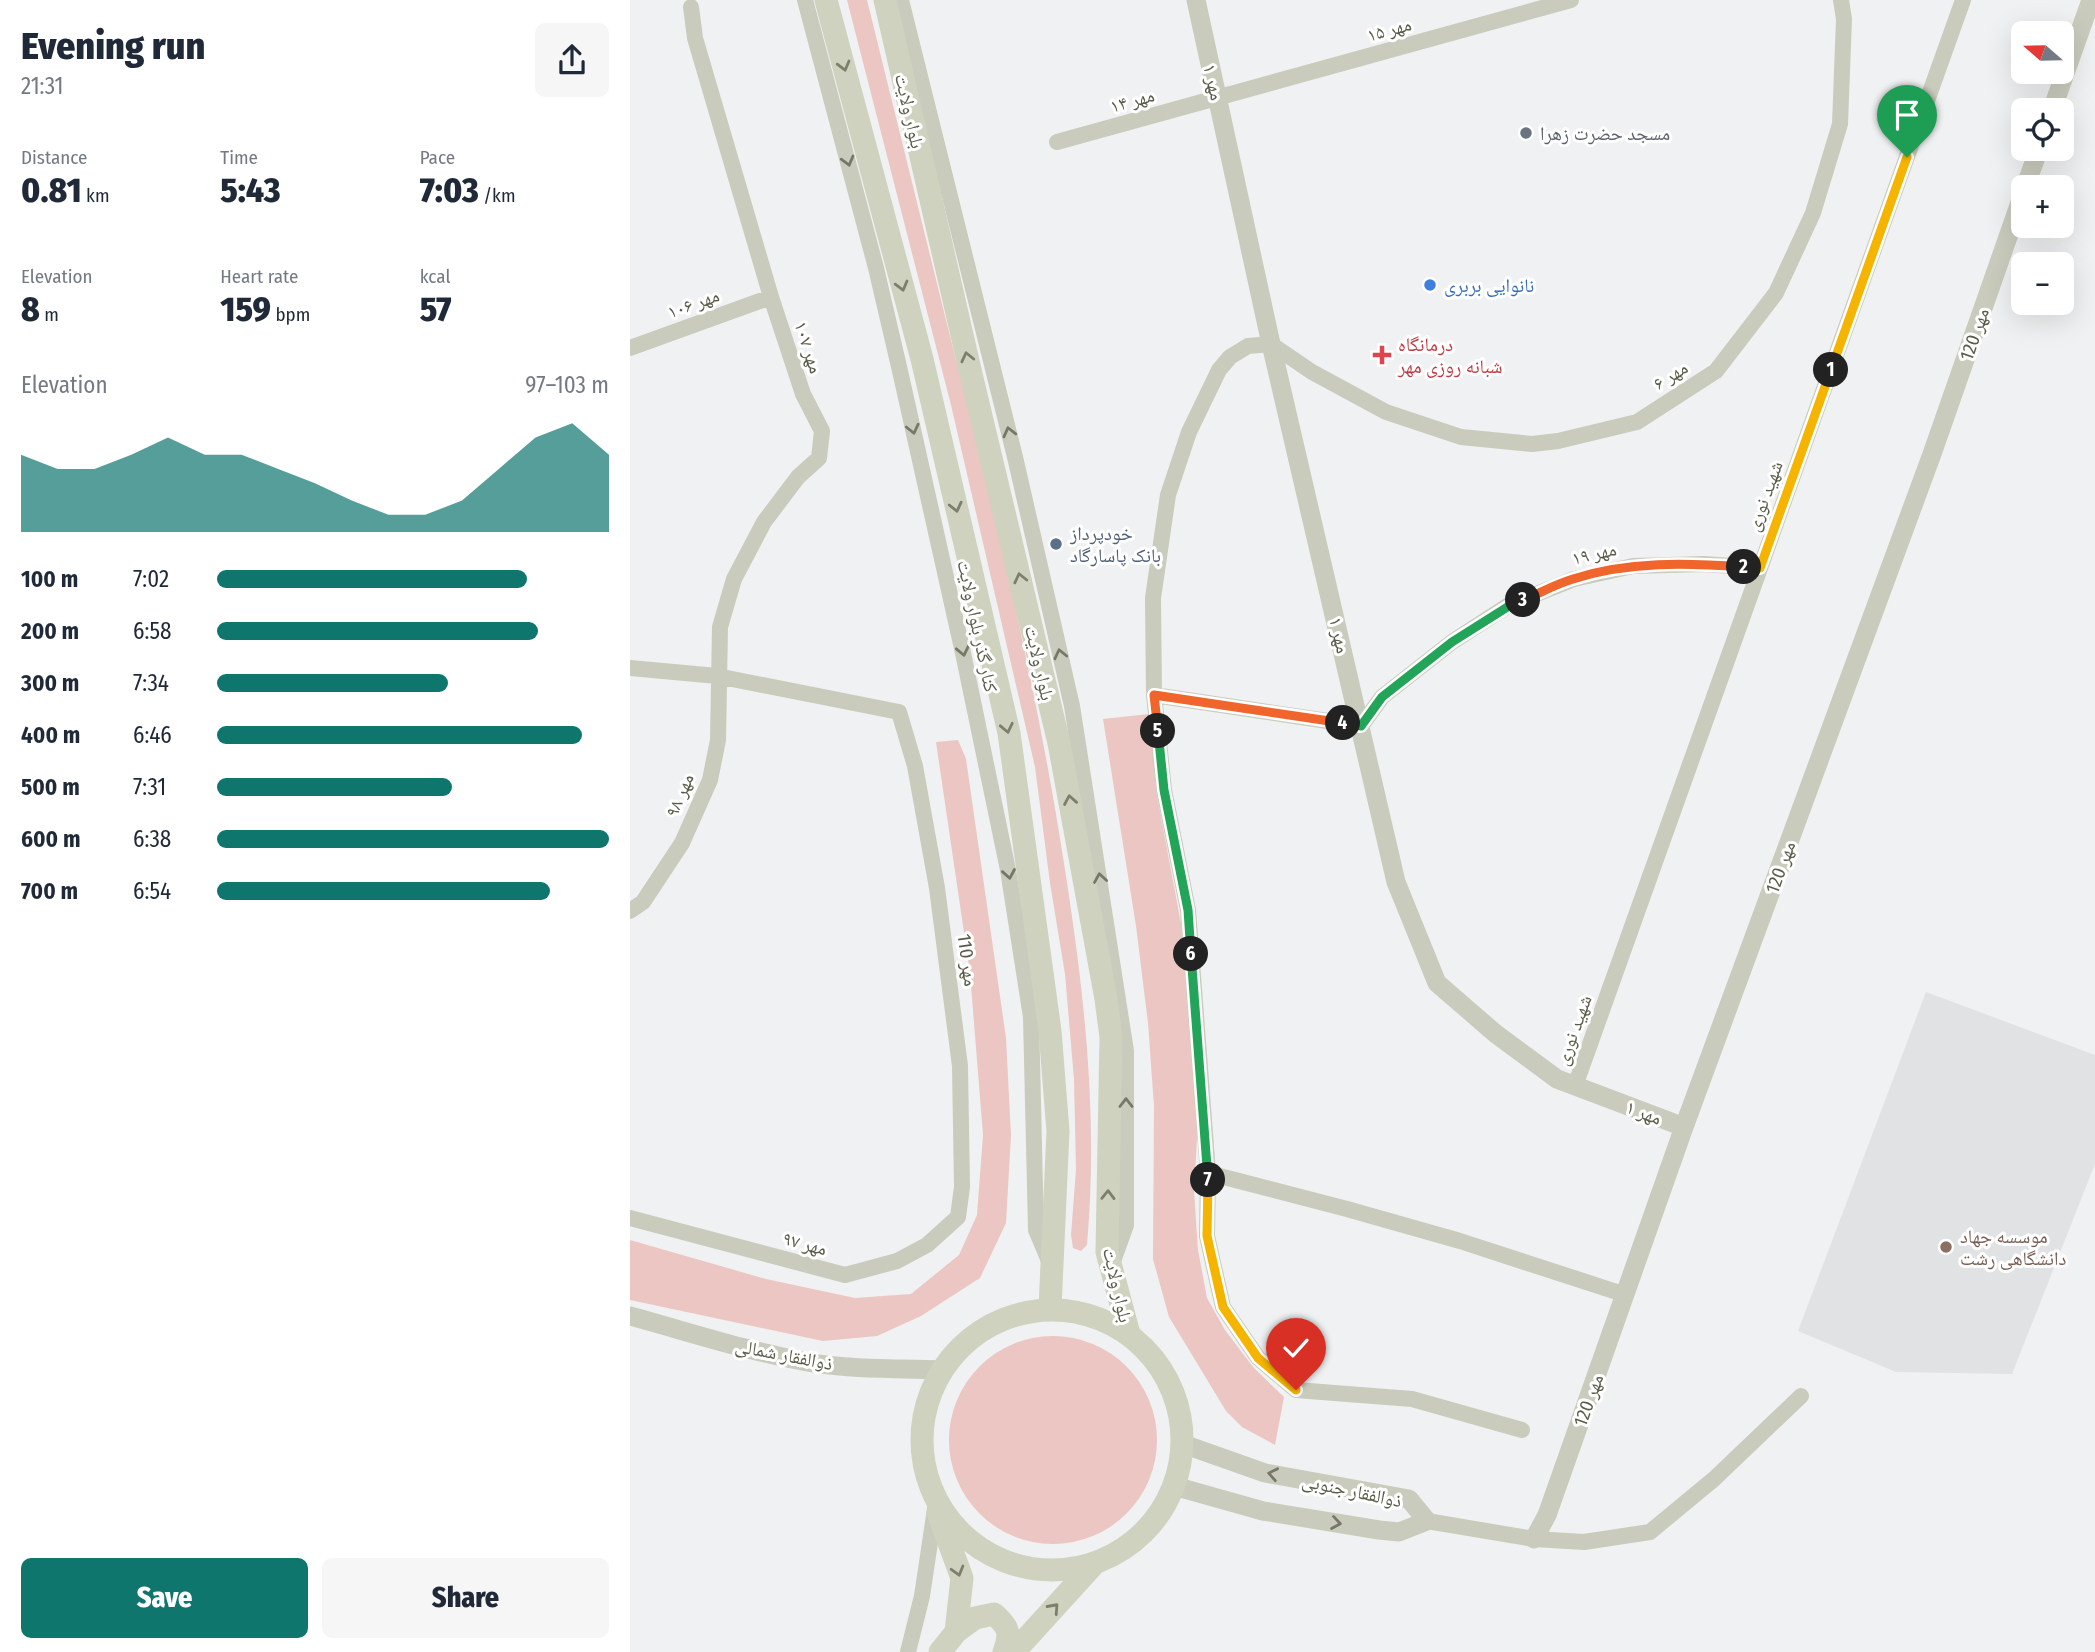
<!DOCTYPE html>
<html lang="en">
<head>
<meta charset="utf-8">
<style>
  body { margin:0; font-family:"Fira Sans Condensed","Noto Naskh Arabic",sans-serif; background:#f6f6f7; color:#1f2937; height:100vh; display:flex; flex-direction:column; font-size:26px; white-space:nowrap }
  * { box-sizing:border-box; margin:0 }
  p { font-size:23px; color:#747a83 }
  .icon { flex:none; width:38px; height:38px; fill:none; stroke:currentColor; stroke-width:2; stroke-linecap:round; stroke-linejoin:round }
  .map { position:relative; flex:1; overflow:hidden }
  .drawer { display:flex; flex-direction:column; background:#fff; width:630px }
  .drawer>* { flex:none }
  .needle { width:46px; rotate:290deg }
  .tools { position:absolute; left:1381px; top:21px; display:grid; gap:14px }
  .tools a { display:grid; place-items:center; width:63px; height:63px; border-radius:10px; background:#fff; box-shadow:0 7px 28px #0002; font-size:35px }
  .pin { position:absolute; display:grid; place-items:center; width:60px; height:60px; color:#fff; margin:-72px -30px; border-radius:50% 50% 50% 0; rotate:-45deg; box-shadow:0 0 7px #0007 }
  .pin .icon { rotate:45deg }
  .km { position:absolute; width:35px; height:35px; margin:-18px; border-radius:50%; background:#222; color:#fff; font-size:19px; line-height:35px; text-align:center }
  .round { display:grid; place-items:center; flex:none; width:74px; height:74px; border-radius:10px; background:#f6f6f7 }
  .head { display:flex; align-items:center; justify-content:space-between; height:119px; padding:0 21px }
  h1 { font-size:38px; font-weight:800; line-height:52px }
  .figures { display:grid; grid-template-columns:repeat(3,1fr); gap:10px; height:119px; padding:7px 21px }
  .figures div { display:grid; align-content:center }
  .figures b { font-size:35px; font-weight:800 }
  .figures small { font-size:19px; font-weight:400 }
  .figures p { font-size:19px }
  .chart { height:196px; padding:14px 21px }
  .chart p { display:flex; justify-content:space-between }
  .chart svg { width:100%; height:126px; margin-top:7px; fill:#0f766e; opacity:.7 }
  .button { display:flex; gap:14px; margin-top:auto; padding:14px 21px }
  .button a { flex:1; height:80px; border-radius:10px; background:#0f766e; color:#fff; font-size:28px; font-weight:800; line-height:80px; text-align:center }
  .button a+a { background:#f6f6f7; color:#1f2937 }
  ul { padding:0 21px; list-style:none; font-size:23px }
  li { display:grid; grid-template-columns:112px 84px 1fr; align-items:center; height:52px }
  li i { height:18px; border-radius:9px; background:#0f766e }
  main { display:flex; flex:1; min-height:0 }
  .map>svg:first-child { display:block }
  .education { fill:#e1e2e3 }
  .green { fill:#ecc6c2 }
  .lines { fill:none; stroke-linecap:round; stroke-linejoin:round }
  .minor { stroke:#c9cbbd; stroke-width:16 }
  .tertiary { stroke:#c9cbbd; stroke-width:19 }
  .secondary { stroke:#ced2bf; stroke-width:23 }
  .oneway { stroke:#7c7f6c }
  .oneway2 { stroke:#757866 }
  .split-1-casing { stroke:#fff; stroke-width:14 }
  .split-2-casing { stroke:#fff; stroke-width:14 }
  .split-3-casing { stroke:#fff; stroke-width:14 }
  .split-4-casing { stroke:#fff; stroke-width:14 }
  .split-5-casing { stroke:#fff; stroke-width:14 }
  .split-6-casing { stroke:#fff; stroke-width:14 }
  .split-7-casing { stroke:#fff; stroke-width:14 }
  .split-8-casing { stroke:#fff; stroke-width:14 }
  .split-1 { stroke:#f5b400; stroke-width:9 }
  .split-2 { stroke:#f5b400; stroke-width:9 }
  .split-3 { stroke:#f0652b; stroke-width:9 }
  .split-4 { stroke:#22a559; stroke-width:9 }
  .split-5 { stroke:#f0652b; stroke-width:9 }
  .split-6 { stroke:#22a559; stroke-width:9 }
  .split-7 { stroke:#22a559; stroke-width:9 }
  .split-8 { stroke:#f5b400; stroke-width:9 }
  .worship-dot { fill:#6b7280; stroke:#fff; stroke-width:2.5 }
  .shop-dot { fill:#3f7fe0; stroke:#fff; stroke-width:2.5 }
  .health-dot { fill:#e0444e; stroke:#fff; stroke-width:2.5 }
  .service-dot { fill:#5c6f8a; stroke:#fff; stroke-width:2.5 }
  .education-dot { fill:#8d6e63; stroke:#fff; stroke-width:2.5 }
  .labels { text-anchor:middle; stroke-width:6; stroke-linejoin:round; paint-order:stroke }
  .street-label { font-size:19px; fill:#595c49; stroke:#fff }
  .worship-label { font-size:19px; fill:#5b616d; stroke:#fff; text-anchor:start }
  .shop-label { font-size:19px; fill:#366cbe; stroke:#fff; text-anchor:start }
  .health-label { font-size:19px; fill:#be3a42; stroke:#fff; text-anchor:start }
  .service-label { font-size:19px; fill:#4e5e75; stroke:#fff; text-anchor:start }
  .education-label { font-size:19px; fill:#785e54; stroke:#fff; text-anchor:start }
</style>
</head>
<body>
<main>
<section class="drawer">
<div class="head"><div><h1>Evening run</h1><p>21:31</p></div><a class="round"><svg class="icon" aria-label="share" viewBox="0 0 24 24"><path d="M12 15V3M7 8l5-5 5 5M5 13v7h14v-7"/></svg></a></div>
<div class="figures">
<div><p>Distance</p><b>0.81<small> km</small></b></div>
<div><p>Time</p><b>5:43</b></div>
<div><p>Pace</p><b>7:03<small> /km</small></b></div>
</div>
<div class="figures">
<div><p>Elevation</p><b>8<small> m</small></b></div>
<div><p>Heart rate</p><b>159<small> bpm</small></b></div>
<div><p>kcal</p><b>57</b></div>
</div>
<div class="chart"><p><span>Elevation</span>97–103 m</p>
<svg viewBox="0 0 160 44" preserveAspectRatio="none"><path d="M0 44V17L10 22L20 22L30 17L40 11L50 17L60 17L70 22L80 27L90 33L100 38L110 38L120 33L130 22L140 11L150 6L160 17V44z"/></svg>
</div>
<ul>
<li><b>100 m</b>7:02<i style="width:79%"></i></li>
<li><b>200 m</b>6:58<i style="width:82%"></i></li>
<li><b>300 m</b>7:34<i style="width:59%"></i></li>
<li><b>400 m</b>6:46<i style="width:93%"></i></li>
<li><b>500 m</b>7:31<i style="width:60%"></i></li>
<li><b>600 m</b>6:38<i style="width:100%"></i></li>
<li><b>700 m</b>6:54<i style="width:85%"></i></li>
</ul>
<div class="button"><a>Save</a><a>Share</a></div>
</section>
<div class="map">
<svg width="1465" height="1652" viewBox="0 0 1465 1652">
  <rect width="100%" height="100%" fill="#f0f1f2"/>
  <path class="education" d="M1296 992 1465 1055V1164L1382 1374 1266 1372 1168 1331Z"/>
  <path class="green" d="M217 0H237C264 109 291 219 318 328 359 489 398 650 426 814 450 959 470 1098 457 1245L451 1251 443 1248 441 1235 446 1170 444 1079 435 974 420 883 405 767 321 405Z
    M519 714 526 790 553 934 568 1121 564 1191 568 1250 577 1298 595 1330 623 1367 654 1397 645 1445 612 1427 596 1411 539 1317 523 1259 524 1106 518 1023 506 926 473 719Z
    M328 740 336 759 376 1038 381 1135 376 1223 350 1278 291 1316 247 1336 193 1341 0 1300V1240L136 1279 225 1298 281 1294 329 1255 347 1215 353 1135 340 973 306 742Z
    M319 1440a104 104 0 1 1 208 0a104 104 0 1 1-208 0Z"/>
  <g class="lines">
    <path class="minor" d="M175 0 246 268 270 371 333 653 378 870 401 1017 406 1230 419 1261
      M271 0 385 457 442 706 496 1051V1225L482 1264
      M427 142 941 0
      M0 348 141 297
      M0 668 87 676 269 712 285 766 307 888 330 1066 332 1187 328 1217 297 1245 267 1261 215 1275 0 1218
      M524 695 731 726 752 697 822 642 879 605 944 579 1003 566 1074 564 1130 568
      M0 911 13 902 52 843 80 780 88 740 90 627 104 579 134 522 168 477 189 458 192 431 173 394 141 297 65 38 61 7
      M945 1086 1333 0
      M578 1173 717 1209 830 1241 996 1295
      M892 1430 782 1399 666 1390 628 1358 593 1307 577 1236 578 1173 558 910 534 790 524 695 523 598 538 495 559 432 589 370 600 357 618 346 641 344 682 372 756 412 831 437 902 444 928 441 1007 422 1086 371 1146 293 1183 213 1210 124 1214 19 1211 0
      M797 1521 904 1539 954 1542 1020 1532 1084 1479 1171 1396
      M278 1652 292 1596 305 1509"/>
    <path class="tertiary" d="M566 0 641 344 766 882 807 983 866 1034 927 1079 1054 1127
      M1422 110 1461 0
      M1395 187 1409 149
      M0 1316C59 1332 117 1351 177 1362 221 1370 267 1368 312 1370
      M544 1486 633 1511 749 1530 769 1532 797 1521 779 1499 635 1473 553 1444
      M904 1539 917 1515 1054 1127 1302 454 1393 194"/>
    <path class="secondary" d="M196 0 292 359 379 733 420 1031 428 1131 420 1309
      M255 0 341 374 429 743 476 999 481 1037 477 1252 499 1334
      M292 1440a130 130 0 1 1 260 0a130 130 0 1 1-260 0Z
      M308 1513 332 1578 326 1632 310 1652
      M326 1632 345 1618 364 1614C379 1627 381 1633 374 1652
      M384 1652 464 1564"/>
  </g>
  <defs><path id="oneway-chevron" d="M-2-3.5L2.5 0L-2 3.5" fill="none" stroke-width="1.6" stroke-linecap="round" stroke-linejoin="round" transform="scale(1.75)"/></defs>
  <g class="oneway">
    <use href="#oneway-chevron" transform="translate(214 66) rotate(75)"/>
    <use href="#oneway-chevron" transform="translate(272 286) rotate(75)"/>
    <use href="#oneway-chevron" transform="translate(337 357) rotate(-103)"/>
    <use href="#oneway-chevron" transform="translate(326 507) rotate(77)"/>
    <use href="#oneway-chevron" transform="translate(390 578) rotate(-103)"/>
    <use href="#oneway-chevron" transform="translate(377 728) rotate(78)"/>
    <use href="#oneway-chevron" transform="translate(440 800) rotate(-100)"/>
    <use href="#oneway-chevron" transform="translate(478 1195) rotate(-89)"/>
    <use href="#oneway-chevron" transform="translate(328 1571) rotate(74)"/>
    <use href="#oneway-chevron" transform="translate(424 1608) rotate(-48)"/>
  </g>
  <g class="oneway2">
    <use href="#oneway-chevron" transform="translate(218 161) rotate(75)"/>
    <use href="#oneway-chevron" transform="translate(283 429) rotate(77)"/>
    <use href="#oneway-chevron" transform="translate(379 432) rotate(-104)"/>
    <use href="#oneway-chevron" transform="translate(333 651) rotate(78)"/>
    <use href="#oneway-chevron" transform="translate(430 654) rotate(-103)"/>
    <use href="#oneway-chevron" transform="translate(379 874) rotate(80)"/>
    <use href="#oneway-chevron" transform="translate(470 878) rotate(-99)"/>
    <use href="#oneway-chevron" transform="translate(496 1103) rotate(-90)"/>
    <use href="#oneway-chevron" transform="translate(643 1474) rotate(-169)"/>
    <use href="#oneway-chevron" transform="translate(706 1523) rotate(9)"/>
  </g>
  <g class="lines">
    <g class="split-1-casing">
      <path id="split-1" d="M1201 370 1277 157"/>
    </g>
    <g class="split-2-casing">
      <path id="split-2" d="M1114 567 1130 568 1201 370"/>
    </g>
    <g class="split-3-casing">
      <path id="split-3" d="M893 600C910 593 926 584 943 579 998 561 1057 563 1114 567"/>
    </g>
    <g class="split-4-casing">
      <path id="split-4" d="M713 723 731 726 752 697 822 642 879 606 893 600"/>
    </g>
    <g class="split-5-casing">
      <path id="split-5" d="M528 731 524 695 713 723"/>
    </g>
    <g class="split-6-casing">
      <path id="split-6" d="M528 731 534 790 558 910 561 954"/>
    </g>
    <g class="split-7-casing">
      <path id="split-7" d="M561 954 578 1180"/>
    </g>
    <g class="split-8-casing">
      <path id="split-8" d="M578 1180 577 1236 593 1307 628 1358 666 1390"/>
    </g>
    <use href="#split-1" class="split-1"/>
    <use href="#split-2" class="split-2"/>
    <use href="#split-3" class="split-3"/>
    <use href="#split-4" class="split-4"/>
    <use href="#split-5" class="split-5"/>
    <use href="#split-6" class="split-6"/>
    <use href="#split-7" class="split-7"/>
    <use href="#split-8" class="split-8"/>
  </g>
  <circle class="worship-dot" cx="896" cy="133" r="7"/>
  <circle class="shop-dot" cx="800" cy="285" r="7"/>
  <path class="health-dot" d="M748.5 344.5h7v7h7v7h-7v7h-7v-7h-7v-7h7z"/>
  <circle class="service-dot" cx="426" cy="544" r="7"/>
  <circle class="education-dot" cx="1316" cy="1247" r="7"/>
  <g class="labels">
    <g class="street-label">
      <text transform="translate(759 29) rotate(-16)" y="7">مهر ۱۵</text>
      <text transform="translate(584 82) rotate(77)" y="7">مهر ۱</text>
      <text transform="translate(502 100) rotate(-16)" y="7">مهر ۱۴</text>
      <text transform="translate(280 111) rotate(77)" y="7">بلوار ولایت</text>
      <text transform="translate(63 303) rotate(-20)" y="7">مهر ۱۰۶</text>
      <text transform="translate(1344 334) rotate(-71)" y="7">مهر 120</text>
      <text transform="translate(179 347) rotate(72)" y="7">مهر ۱۰۷</text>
      <text transform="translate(1040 375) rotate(-33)" y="7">مهر ۶</text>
      <text transform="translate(1134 496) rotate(-70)" y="7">شهید نوری</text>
      <text transform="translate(964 553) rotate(-13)" y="7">مهر ۱۹</text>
      <text transform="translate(348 626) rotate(78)" y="7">کنار گذر بلوار ولایت</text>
      <text transform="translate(710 635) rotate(77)" y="7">مهر ۱</text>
      <text transform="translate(410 663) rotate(77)" y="7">بلوار ولایت</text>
      <text transform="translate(49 795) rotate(-67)" y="7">مهر ۹۸</text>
      <text transform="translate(1150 867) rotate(-70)" y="7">مهر 120</text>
      <text transform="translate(338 960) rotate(82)" y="7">مهر 110</text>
      <text transform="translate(943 1030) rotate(-70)" y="7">شهید نوری</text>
      <text transform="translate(1014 1112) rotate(21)" y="7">مهر ۱</text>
      <text transform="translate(175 1243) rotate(15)" y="7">مهر ۹۷</text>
      <text transform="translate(488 1285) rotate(77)" y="7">بلوار ولایت</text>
      <text transform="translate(154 1354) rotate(11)" y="7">ذوالفقار شمالی</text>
      <text transform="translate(958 1400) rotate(-70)" y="7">مهر 120</text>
      <text transform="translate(722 1490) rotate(12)" y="7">ذوالفقار جنوبی</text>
    </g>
    <g class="worship-label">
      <text x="910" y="140">مسجد حضرت زهرا</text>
    </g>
    <g class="shop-label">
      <text x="814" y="292">نانوایی بربری</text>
    </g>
    <g class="health-label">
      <text x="768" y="351">درمانگاه<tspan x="768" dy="22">شبانه روزی مهر</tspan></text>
    </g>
    <g class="service-label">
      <text x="440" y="540">خودپرداز<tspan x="440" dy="22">بانک پاسارگاد</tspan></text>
    </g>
    <g class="education-label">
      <text x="1330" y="1243">موسسه جهاد<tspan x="1330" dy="22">دانشگاهی رشت</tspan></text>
    </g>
  </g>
</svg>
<div class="tools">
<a><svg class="needle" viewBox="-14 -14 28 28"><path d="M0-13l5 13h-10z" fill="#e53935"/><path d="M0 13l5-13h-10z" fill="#747a83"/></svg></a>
<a><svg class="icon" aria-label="locate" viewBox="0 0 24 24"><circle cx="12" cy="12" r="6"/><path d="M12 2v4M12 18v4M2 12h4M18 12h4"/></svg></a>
<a>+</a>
<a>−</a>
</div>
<div class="pin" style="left:1277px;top:157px;background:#1e9e55"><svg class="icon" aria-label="arrive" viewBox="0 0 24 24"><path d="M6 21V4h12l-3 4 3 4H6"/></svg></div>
<div class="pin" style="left:666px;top:1390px;background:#d93025"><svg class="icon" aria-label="check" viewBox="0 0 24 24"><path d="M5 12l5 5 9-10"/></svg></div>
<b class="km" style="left:1201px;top:370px">1</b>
<b class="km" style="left:1114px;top:567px">2</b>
<b class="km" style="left:893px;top:600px">3</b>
<b class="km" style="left:713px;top:723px">4</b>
<b class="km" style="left:528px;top:731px">5</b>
<b class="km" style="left:561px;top:954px">6</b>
<b class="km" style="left:578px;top:1180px">7</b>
</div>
</main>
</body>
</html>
